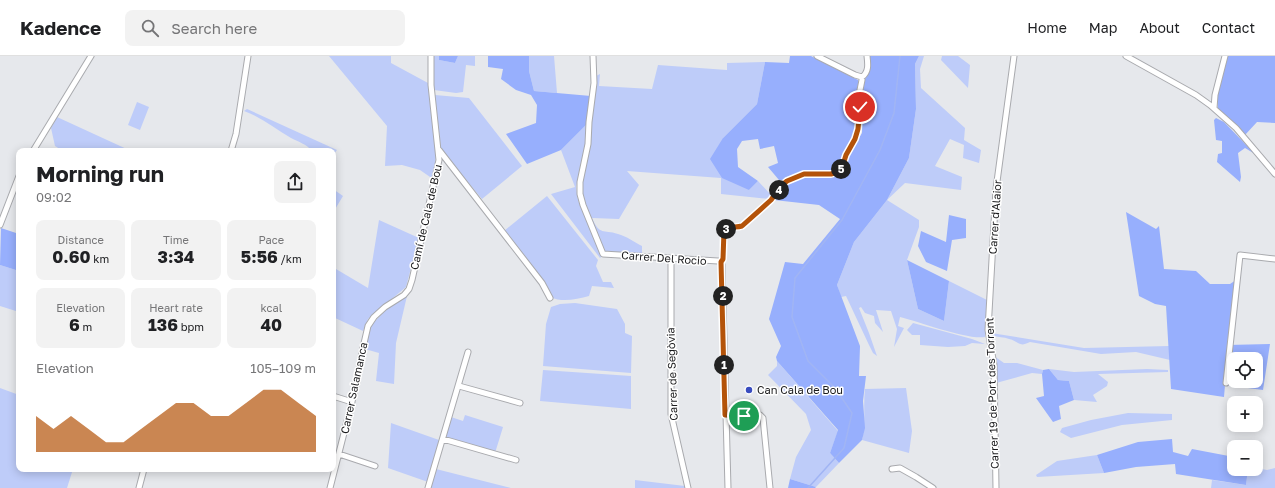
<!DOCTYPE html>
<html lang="en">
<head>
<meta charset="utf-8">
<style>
  body { margin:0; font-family:"Golos Text",sans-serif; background:#f2f2f2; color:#202124; height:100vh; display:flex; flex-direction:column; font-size:15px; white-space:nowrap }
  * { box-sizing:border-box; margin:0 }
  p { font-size:13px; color:#757577 }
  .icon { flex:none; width:22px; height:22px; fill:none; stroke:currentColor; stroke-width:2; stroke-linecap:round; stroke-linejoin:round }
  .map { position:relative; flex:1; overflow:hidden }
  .panel { position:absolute; left:16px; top:92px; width:320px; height:324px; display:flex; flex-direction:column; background:#fff; border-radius:8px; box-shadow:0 2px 10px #0003 }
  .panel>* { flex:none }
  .fabs { position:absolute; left:1227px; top:296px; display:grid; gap:8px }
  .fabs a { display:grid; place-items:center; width:36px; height:36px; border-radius:8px; background:#fff; box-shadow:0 2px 10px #0003; font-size:20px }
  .pin { position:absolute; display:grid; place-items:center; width:34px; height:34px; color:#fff; margin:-17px; border:2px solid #fff; border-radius:50%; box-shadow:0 1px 4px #0007 }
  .km { position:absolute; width:20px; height:20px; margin:-10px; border-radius:50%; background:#222; color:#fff; font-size:11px; line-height:20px; text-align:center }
  .round { display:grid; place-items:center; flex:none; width:42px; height:42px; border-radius:8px; background:#f2f2f2 }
  .headline { display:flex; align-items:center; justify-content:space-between; height:68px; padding:0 20px }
  h1 { font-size:22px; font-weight:700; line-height:30px }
  .figures { display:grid; grid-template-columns:repeat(3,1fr); gap:6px; height:68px; padding:4px 20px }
  .figures div { display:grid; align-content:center; border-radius:8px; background:#f2f2f2; text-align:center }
  .figures b { font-size:17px; font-weight:700 }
  .figures small { font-size:11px; font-weight:400 }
  .figures p { font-size:11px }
  .chart { height:112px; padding:8px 20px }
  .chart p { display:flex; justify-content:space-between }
  .chart svg { width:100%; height:72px; margin-top:4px; fill:#b45309; opacity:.7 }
  header { display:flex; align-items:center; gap:24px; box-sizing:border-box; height:56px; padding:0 20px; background:#fff; border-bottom:1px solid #e0e0e0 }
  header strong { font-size:19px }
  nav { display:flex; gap:22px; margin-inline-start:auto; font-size:14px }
  .search { width:280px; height:36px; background:#f2f2f2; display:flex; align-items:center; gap:10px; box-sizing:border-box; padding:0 14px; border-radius:8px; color:#757577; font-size:15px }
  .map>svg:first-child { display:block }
  .green { fill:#beccf9 }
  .forest { fill:#97affd; fill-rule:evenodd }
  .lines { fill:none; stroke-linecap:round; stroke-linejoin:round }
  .stream { stroke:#a1b5f4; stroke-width:1.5 }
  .minor-casing { stroke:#a9aaae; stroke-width:7 }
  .minor { stroke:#fff; stroke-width:5 }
  .route-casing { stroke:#fff; stroke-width:8 }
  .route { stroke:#b45309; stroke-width:5 }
  .poi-dot { fill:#394cbf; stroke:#fff; stroke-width:1.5 }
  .labels { text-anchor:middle; stroke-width:3; stroke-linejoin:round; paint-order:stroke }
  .street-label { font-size:11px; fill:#1b1b1d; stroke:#fff }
  .poi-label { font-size:11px; fill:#1b1b1d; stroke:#fff; text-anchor:start }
</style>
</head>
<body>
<header>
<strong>Kadence</strong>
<div class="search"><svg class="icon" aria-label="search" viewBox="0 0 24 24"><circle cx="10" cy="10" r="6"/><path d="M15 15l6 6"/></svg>Search here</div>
<nav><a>Home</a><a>Map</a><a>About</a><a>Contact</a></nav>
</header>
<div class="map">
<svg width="1275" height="432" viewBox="0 0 1275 432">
  <rect width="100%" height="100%" fill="#e6e8ec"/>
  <path class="green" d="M329 0H391V7L428 27 436 100 433 123 420 114 402 109 385 110 387 70Z
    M433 0H439V4L455 7 458 0H475V10L466 9 463 36 456 37 434 34 432 31Z
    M529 0H554L557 37 534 35 529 15Z
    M919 0H924L920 13 921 32 965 72 964 84 981 94 979 107 963 102 964 89 950 83 935 110 962 121 961 134 905 127 887 144 919 164V171L907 204 918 253 944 265 949 225 987 244 985 281C967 284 920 266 900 261L898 270 904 272 894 291 897 273 891 255 876 254 883 276 875 267 874 260 865 257 861 251 859 252 869 277 877 300 873 297 869 289 846 240 841 241 837 229 854 186 887 144 909 102 916 53 915 8Z
    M942 0H958L970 9 968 32 941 4Z
    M765 6 757 48 723 82 749 134 758 125 771 139 770 143 721 138V122L627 115 639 129 619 163 592 162C600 180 603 173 618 178 626 180 634 186 642 190V199L605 196 585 152 582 138 581 126 591 67 596 20 600 18 599 30 652 33 658 9 727 14V7Z
    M435 39 469 42 522 110 482 143 441 94Z
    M137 46 149 51 140 74 128 69Z
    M247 53 337 94 333 99V95H312C306 88 299 86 291 82 275 73 261 61 244 55Z
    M57 61 131 95H63L55 90 51 72Z
    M586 69V85L576 131 578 144 600 196 601 201 600 202 551 138 575 131 561 94Z
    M333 133 343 140 334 155 333 154Z
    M547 140 598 204 596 210 603 226H611L614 232 592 230 589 240C577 243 562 247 551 241L504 175Z
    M379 164 419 182 406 231 368 263 363 275 333 261V222L336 213 368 232Z
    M0 209 19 215V256L0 250Z
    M407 240 396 287 394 328 376 325 379 297 365 293 371 269 387 253Z
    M575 247 617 253 625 268V277L632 280 631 317 543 310 546 268 551 251 560 248Z
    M913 267 972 283 985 288 972 287 965 290 948 291 920 289V279H912L907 274Z
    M991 277 1084 292 1169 290 1170 304 1136 296 1101 298 1030 286C1018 292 1019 285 1009 283 1004 281 998 281 992 280Z
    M994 300 1004 307H1017L1043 314 1042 318 1032 317 996 327Z
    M777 305 838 375 830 397 839 407 816 431 790 423 796 401 811 374 806 358 768 319 777 310Z
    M1049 313 1074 316 1147 313 1168 314V316L1098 318 1108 326 1107 330 1093 339 1097 346 1074 344 1069 325 1058 324Z
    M543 314 631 320V353L540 345Z
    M0 332 19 339V413H73L67 432H0Z
    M906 332 912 375 909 397 862 384C866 367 863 350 865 333Z
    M1128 357 1172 358V364L1122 369 1071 382 1060 376 1062 372 1091 364Z
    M465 359 503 371 495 397 445 382 451 361 463 365Z
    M391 367 439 384 428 426 388 412Z
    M1097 399 1104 417 1037 421 1036 419 1057 405Z
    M1256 412 1267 414 1275 412V432H1211L1212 424 1246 429 1248 413Z
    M436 413 511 432H431Z
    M635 424 685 430V432H635Z"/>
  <path class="forest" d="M439 0H458L455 7 439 4Z
    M488 0H529V15L534 35 591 40 586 69 561 94 527 108 506 78 536 67 537 49 531 39 516 34 501 23 503 13 488 11Z
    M790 0H811L858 24 859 28 855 78 844 96 841 109 837 114 829 117 810 116 784 124H779L768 111 778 107 774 90 760 93 758 83 742 85 737 93 738 111 758 125 749 134 722 122 710 103 723 82 757 48 765 6 789 7Z
    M870 0H919L915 8 916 53 909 102 887 144 854 186 837 229 860 290 859 320H866L863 345 865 372 862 384 839 407 830 397 838 374 777 305 776 301 781 290 769 263 785 206 803 208 840 163 819 149 774 144C777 139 780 134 783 131 799 117 822 120 841 118L850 96 862 77 863 34 865 23 870 15Z
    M1228 0H1275V67L1257 66 1245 79 1218 54 1217 40Z
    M1216 62 1224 66 1255 98 1245 92 1238 97 1241 121 1240 126 1217 106 1218 98 1222 97V85L1216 84 1214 64Z
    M1126 156 1156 173 1159 170 1164 213 1196 215 1210 228H1230L1236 224 1227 289 1270 288 1263 334 1225 329 1224 341 1171 333 1166 250 1155 248 1139 240ZM1234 303H1256V325H1234Z
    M949 159 966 163V182L952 184 947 215 926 206 918 190 921 175 946 186Z
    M1 172 19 178V215L0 209Z
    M907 204 949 225 944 265 918 253Z
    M1049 313 1058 324 1069 325 1074 344 1059 350 1061 363 1053 366 1036 342 1044 340 1042 318 1043 314Z
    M1172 383 1173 396 1188 400 1192 393 1234 401V413H1248L1246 429 1176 418 1175 408 1136 411 1104 417 1097 399 1138 386Z
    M790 423 816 431 815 432H788Z"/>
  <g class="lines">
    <path class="stream" d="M808 432 844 392 852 357 835 332 808 305 792 261 795 222 842 164 880 94 894 57 900 0"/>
    <g class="minor-casing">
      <path id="minor" d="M593 0 594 27 589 66 588 88 580 126V138L583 149 603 198 718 205 721 206 722 209 728 432
        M817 0 855 19 862 21C869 16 868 8 867 0
        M1126 0 1196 39 1210 49 1236 72 1275 118
        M1214 52 1215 39 1225 0
        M439 94 542 227 550 242
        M33 95 91 0
        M231 95 236 78 248 0
        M0 169 19 120
        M671 203V358L688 432
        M721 206 723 203 724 175C729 170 735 172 742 170L771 144 781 130 787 125 804 118H831L839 116 842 113 846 99 855 83 858 73 859 39 862 24V21
        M1226 327 1240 199 1275 203
        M459 330 520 347
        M333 340 352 346
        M725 359 744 360 760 359 763 362 770 432
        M443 383 516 404
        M339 398 375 410
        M892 413 900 412 916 421 933 432
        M139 432 144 413
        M330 432 357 326 362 296 368 270 374 261 385 251 404 239 409 233 412 224 439 104 431 29V0
        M428 432 468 296
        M996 432 994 309 988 274 996 133 1014 0"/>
    </g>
    <use href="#minor" class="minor"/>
  </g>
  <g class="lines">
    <g class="route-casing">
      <path id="route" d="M744 360 725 359 721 206 723 203 724 175C729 170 735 172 742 170L771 144 781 130 787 125 804 118H831L838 116 842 112 846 99 855 83 858 73 860 51"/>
    </g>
    <use href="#route" class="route"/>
  </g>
  <circle class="poi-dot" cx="749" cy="334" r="4"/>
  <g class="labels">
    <g class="street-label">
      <text transform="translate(426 161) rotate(-77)" y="4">Camí de Cala de Bou</text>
      <text transform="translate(995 161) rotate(-86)" y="4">Carrer d'Alaior</text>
      <text transform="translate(664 202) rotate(4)" y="4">Carrer Del Rocio</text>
      <text transform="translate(672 318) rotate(-92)" y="4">Carrer de Segòvia</text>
      <text transform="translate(354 332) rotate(-78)" y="4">Carrer Salamanca</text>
      <text transform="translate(992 337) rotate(-92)" y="4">Carrer 19 de Port des Torrent</text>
    </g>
    <g class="poi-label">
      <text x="757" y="338">Can Cala de Bou</text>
    </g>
  </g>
</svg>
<div class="fabs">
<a><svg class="icon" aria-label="locate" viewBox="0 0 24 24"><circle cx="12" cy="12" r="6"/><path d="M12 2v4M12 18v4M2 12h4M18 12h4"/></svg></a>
<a>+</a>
<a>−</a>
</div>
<div class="pin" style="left:744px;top:360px;background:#1e9e55"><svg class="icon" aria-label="arrive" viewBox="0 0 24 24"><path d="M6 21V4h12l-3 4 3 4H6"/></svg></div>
<div class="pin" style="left:860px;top:51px;background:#d93025"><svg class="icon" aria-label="check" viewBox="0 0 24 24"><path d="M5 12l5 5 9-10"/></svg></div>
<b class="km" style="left:724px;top:309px">1</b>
<b class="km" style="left:723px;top:240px">2</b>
<b class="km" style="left:726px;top:173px">3</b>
<b class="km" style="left:779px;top:134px">4</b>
<b class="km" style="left:841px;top:113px">5</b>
<section class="panel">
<div class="headline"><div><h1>Morning run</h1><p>09:02</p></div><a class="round"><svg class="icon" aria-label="share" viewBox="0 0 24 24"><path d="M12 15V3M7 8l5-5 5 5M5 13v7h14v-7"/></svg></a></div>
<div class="figures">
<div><p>Distance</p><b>0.60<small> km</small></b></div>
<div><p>Time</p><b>3:34</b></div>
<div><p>Pace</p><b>5:56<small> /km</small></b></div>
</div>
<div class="figures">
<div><p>Elevation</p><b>6<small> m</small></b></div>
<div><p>Heart rate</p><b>136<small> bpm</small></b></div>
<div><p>kcal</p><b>40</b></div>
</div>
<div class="chart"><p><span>Elevation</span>105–109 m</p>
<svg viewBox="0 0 160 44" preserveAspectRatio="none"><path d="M0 44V22L10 30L20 22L30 30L40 38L50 38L60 30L70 22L80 14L90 14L100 22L110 22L120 14L130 6L140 6L150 14L160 22V44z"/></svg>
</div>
</section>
</div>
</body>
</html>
